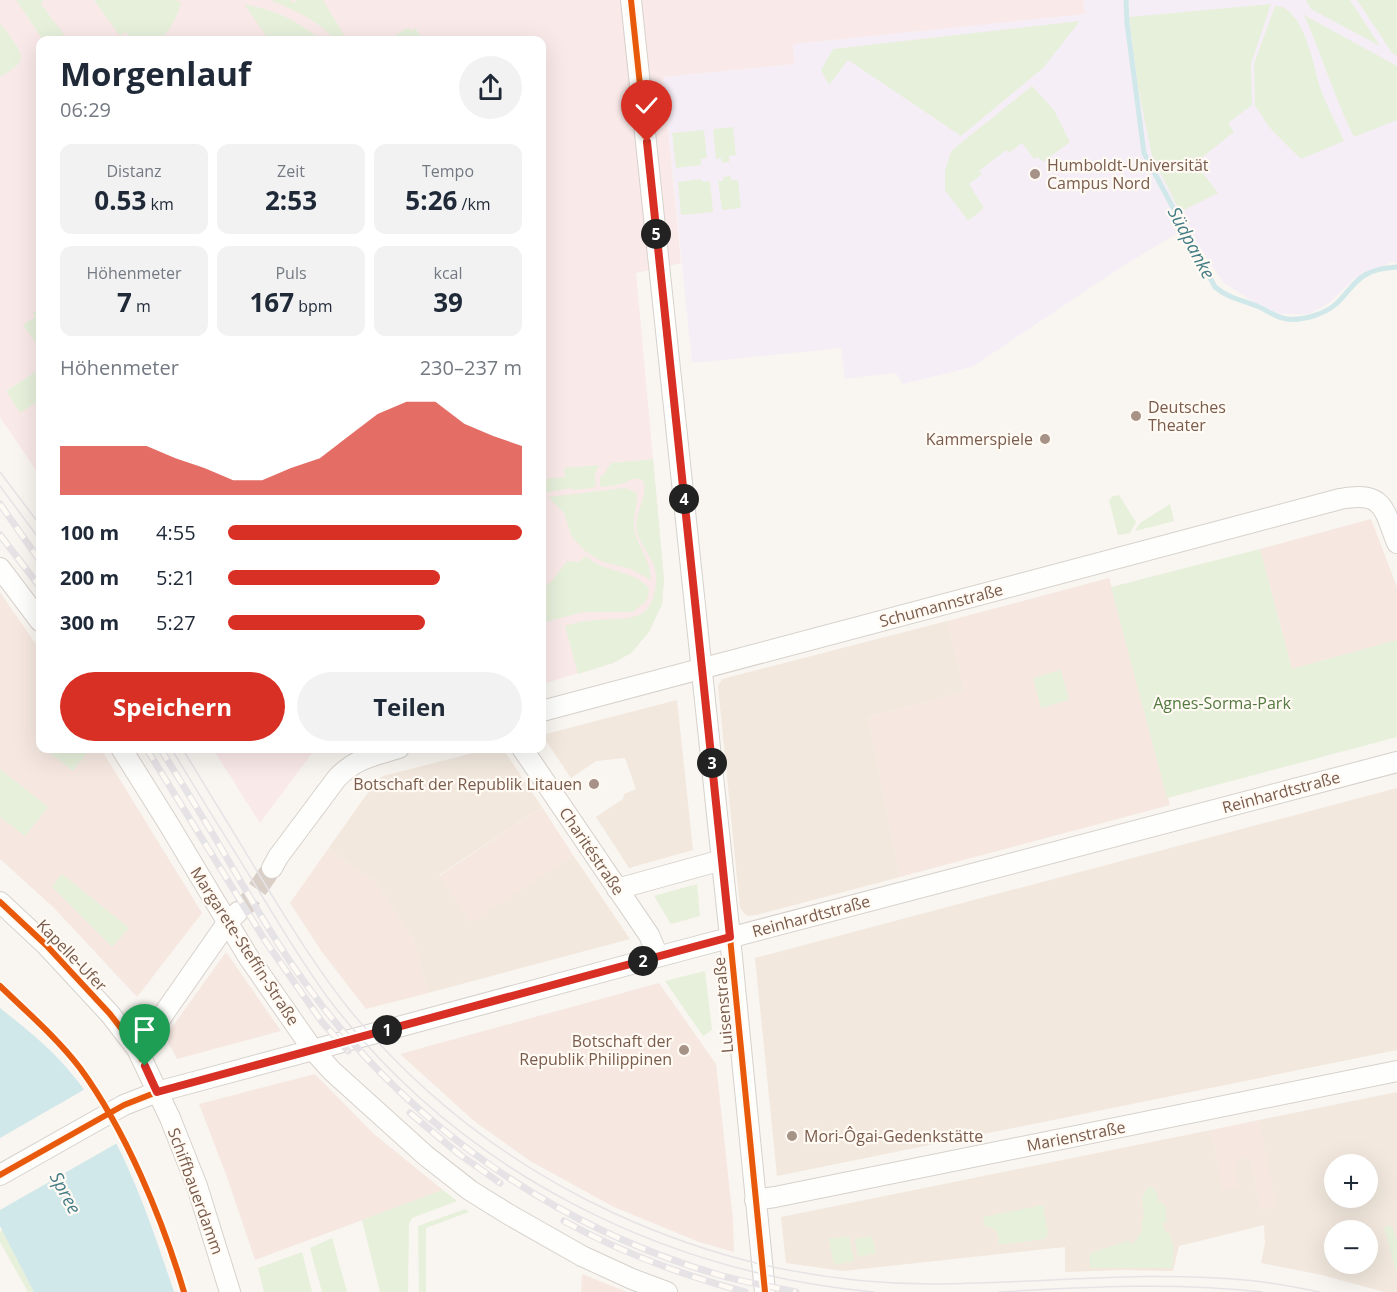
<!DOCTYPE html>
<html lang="de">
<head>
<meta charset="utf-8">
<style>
  body { margin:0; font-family:"Open Sans",sans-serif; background:#f2f2f3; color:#1f2937; height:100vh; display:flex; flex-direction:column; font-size:22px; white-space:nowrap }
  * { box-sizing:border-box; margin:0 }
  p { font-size:20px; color:#747a83 }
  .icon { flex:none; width:33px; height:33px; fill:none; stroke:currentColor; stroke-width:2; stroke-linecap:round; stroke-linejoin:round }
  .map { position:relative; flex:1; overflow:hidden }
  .sheet { position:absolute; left:36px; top:36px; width:510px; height:717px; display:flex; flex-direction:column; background:#fff; border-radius:12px; box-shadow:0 6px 24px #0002 }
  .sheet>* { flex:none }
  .fabs { position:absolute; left:1324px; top:1154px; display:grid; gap:12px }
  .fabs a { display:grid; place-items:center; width:54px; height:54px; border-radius:50%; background:#fff; box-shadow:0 6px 24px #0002; font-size:30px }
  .pin { position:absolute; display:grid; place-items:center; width:51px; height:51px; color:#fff; margin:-62px -26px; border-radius:50% 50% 50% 0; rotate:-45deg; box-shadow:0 0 6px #0007 }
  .pin .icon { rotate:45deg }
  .km { position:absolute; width:30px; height:30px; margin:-15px; border-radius:50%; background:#222; color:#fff; font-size:16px; line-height:30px; text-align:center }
  .round { display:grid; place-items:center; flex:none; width:63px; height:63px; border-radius:32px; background:#f2f2f3 }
  .summary { display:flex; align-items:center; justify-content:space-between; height:102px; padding:0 24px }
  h1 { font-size:33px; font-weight:700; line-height:45px }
  .metrics { display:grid; grid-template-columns:repeat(3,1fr); gap:9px; height:102px; padding:6px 24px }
  .metrics div { display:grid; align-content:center; border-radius:12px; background:#f2f2f3; text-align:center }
  .metrics b { font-size:26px; font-weight:700 }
  .metrics small { font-size:16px; font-weight:400 }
  .metrics p { font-size:16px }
  .chart { height:168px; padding:12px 24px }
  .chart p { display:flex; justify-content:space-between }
  .chart svg { width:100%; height:108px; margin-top:6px; fill:#d93025; opacity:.7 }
  .button { display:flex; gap:12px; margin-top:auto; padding:12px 24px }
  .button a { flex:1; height:69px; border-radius:36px; background:#d93025; color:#fff; font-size:24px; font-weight:700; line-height:69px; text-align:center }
  .button a+a { background:#f2f2f3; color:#1f2937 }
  ul { padding:0 24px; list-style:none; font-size:20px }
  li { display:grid; grid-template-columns:96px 72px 1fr; align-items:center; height:45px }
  li i { height:15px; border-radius:8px; background:#d93025 }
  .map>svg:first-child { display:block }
  .residential { fill:#f2e8de; fill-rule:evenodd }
  .commercial { fill:#f6e8e1 }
  .education { fill:#f6eef6 }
  .medical { fill:#fae9e9 }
  .green { fill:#e7f0db }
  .water { fill:#d0e8ea }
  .pier { fill:#f9f5f0 }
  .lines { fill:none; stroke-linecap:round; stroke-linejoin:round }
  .stream { stroke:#d0e8ea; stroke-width:5 }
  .minor-tunnel { stroke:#d9cfc7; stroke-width:20; stroke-dasharray:20 10; stroke-linecap:butt }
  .minor-casing { stroke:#d7d1cb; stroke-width:22 }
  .minor { stroke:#fefefd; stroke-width:20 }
  .tram { stroke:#e6e3e7; stroke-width:1.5 }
  .rail-casing { stroke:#e6e3e7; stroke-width:7 }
  .rail { stroke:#fffaf3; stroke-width:4.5; stroke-dasharray:14; stroke-linecap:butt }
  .cycleway-casing { stroke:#fffaf3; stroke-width:10 }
  .cycleway { stroke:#e8590c; stroke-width:6 }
  .route-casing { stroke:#fff; stroke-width:12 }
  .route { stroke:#d93025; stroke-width:8 }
  .poi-dot { fill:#a69286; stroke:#fffaf3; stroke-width:2 }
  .labels { text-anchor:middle; stroke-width:4.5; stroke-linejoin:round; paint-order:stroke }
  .poi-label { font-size:16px; fill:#7a5c4d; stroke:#fffaf3; text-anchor:start }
  .street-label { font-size:16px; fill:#7a5c4d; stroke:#fffaf3 }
  .park-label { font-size:16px; fill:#537a41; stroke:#fffaf3 }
  .water-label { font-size:18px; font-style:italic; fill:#437c86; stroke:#fffaf3 }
</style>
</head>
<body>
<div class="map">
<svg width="1397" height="1292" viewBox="0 0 1397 1292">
  <rect width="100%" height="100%" fill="#f9f5f0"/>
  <path class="residential" d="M947 621 965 692 868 717 900 877 756 915 748 916 744 913 740 908 718 686 722 679Z
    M677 700 693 850 629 868 596 817 623 799 624 794 636 789 625 758 596 761 571 778 542 735Z
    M489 749H503L542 807 439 875 470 922 573 855 630 939 428 993 414 940 377 883 328 849 376 781 383 776Z
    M1397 788V1050L777 1176 755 958Z
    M1397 1092V1292H1384L1322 1275 1261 1263 1265 1243 1264 1225 1179 1246 1173 1271 1122 1270 1065 1272V1247L843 1271 786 1263 781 1217 1211 1130 1223 1190 1237 1160 1246 1158 1251 1160 1260 1210 1276 1207 1259 1120ZM1335 1164H1368V1197H1335ZM1335 1230H1368V1263H1335Z"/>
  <path class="commercial" d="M1371 519 1397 587V640L1292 669 1260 549Z
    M1109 578 1170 805 900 877 868 717 965 692 947 621Z
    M0 592 40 650V748L101 749 202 913 137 997 53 907 0 859Z
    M542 807 573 855 470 923 439 876Z
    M328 849 377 883 414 940 428 993 366 1009 322 952 290 903Z
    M226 952 281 1031 177 1059 165 1037Z
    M659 983 716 1064 733 1220 734 1252 699 1242 614 1207 530 1161 474 1121 400 1054Z
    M315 1074 374 1134 443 1190 255 1260 227 1177 199 1104Z
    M1259 1120 1277 1207 1260 1211 1251 1160 1246 1158 1237 1160 1238 1166 1235 1167 1239 1187 1223 1191 1211 1130Z
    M582 1274 627 1292H581Z"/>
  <path class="education" d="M1083 0H1397V264L1392 262 1354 279 1329 303 1309 314H1280L1254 302 1224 283 1186 228 1123 266 972 367 903 384 896 373 845 379 841 348 692 363 663 77 794 64 792 44 1084 14Z"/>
  <path class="medical" d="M0 0H1083L1085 14 793 44 794 64 663 77 681 263 636 273 664 579 662 604 649 632 631 653 613 663 542 684V40H40V476L0 417Z
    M213 749H315L260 823Z"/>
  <path class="green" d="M16 0H42L43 2 41 4 68 40H43Z
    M94 0H175L181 2C177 18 171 29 160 40H132L126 32 120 36Z
    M270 0H290L293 3 297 0H323L347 40H335C318 20 294 10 270 0Z
    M1306 0H1350L1380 46 1311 9Z
    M1357 0H1397V56L1392 53Z
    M244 4C278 11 289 17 318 37L319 40H269Z
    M1271 4 1251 64 1252 105 1228 123 1234 132 1195 163 1218 193 1180 212 1152 156 1138 87 1129 17Z
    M1275 6C1304 5 1314 69 1321 90 1327 107 1337 124 1344 141L1301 159 1270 128 1255 106 1254 64Z
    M1304 15 1397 66V120L1354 137C1334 97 1322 55 1304 15Z
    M1080 21 1043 68 961 136 848 60 829 85 821 70 833 49Z
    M0 23C6 31 25 52 20 61 17 68 6 73 0 77Z
    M408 27 411 31 415 28 424 40H389Z
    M1032 86 1054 110 1070 142 1043 162 1038 157 1034 159 1022 143 1009 153 1006 150 979 171 982 174 969 184 984 208 968 221 945 190V171L951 151Z
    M733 127 736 155 729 156V162L722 163 721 158 716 159 713 129Z
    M704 130 707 158 701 159V165L676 168 672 133Z
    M731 176V180H738L741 208 722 210 718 181H723V177Z
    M702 179 703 182 710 181 713 212 681 215 678 182Z
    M40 308V349L23 325 35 317 33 313Z
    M38 370 40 374V400L20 413 6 391Z
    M653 459 664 579 662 604 649 632 631 653 613 663 578 674 565 626C574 623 583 621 593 620 614 618 646 624 653 598 655 590 657 582 656 574 654 558 641 547 637 532 633 514 648 498 644 482 634 474 630 482 621 484 614 486 607 486 600 487V477L604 474 611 463Z
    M599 465 595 474 596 485 593 488 572 490V488L542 493V479L565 477 564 468Z
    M625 488 637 493C638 506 632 518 635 531 639 550 650 558 651 580L631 569 603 562 585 551 572 537 564 513 548 497Z
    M1119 495 1136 522 1130 533 1118 535 1109 500 1113 496Z
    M1170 504 1174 521 1135 531 1140 523Z
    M1260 549 1292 669 1397 640V737L1167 798 1111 587Z
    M586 556C604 573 632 569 649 588L647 600 633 612H583L542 623V588L551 582 567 561 578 562Z
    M1061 670 1069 700 1041 708 1033 678Z
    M90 749 73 771 45 749 90 748Z
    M0 769 48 807 25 836 0 817Z
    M62 874 129 928 112 947 52 887Z
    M697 884 700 916 671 924 654 896Z
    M705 971 712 1030 703 1036 665 981Z
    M1148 1187H1153L1158 1195V1201L1165 1205 1167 1222 1163 1223 1165 1232H1169L1174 1247 1172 1268H1091L1089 1259 1091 1253C1104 1248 1115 1246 1127 1241L1133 1244 1142 1231V1221L1144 1215 1142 1198Z
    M443 1190 457 1201 412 1218 409 1224 408 1292H380L362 1220Z
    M1043 1205 1048 1233 1045 1239 998 1245C1001 1234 995 1227 985 1226L983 1217Z
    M465 1209 469 1212 426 1228V1292H419L418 1226Z
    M1391 1225 1397 1241V1275L1384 1227Z
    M2 1230 7 1237 34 1292H28L0 1242V1232Z
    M849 1236 854 1261 834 1265 829 1239Z
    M872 1236 876 1253 858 1257 855 1239Z
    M332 1238 347 1292H322L310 1248Z
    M302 1252 312 1292H264L258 1268Z"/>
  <path class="water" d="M0 1008C25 1028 51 1048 71 1073 121 1132 150 1220 174 1292H34L0 1226Z"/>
  <path class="pier" d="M87 1088 119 1142 0 1210V1138Z"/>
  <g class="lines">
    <path class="stream" d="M1126 0 1127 23 1144 153 1215 287C1228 298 1242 300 1257 306 1267 310 1276 318 1287 319 1302 321 1325 314 1336 304 1346 295 1353 282 1365 275 1375 269 1386 268 1397 267"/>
    <path class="minor-tunnel" d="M238 912 247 904 272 868"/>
    <g class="minor-casing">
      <path id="minor" d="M631 0 730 937 765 1292
        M0 568 40 621
        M542 711 1340 499C1384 491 1383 507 1397 543
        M121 748 168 823 249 958 313 1050 332 1071 425 1155 471 1191 508 1214 582 1256 632 1279 667 1292
        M522 748 649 935 658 956
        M272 868 278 857 337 778C356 758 373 756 399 748
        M617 889 722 860
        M0 902 46 945 110 1014 137 1049 170 1118 197 1186 230 1292
        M158 1022 227 923 238 912
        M0 1175 124 1105 157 1092 687 949 1397 762
        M755 1200 775 1197 1397 1071"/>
    </g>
    <use href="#minor" class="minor"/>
    <path class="tram" d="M0 472 40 525
      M0 486 40 540
      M171 748C201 798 232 847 262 896 284 932 306 969 331 1002 463 1173 662 1272 874 1292
      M182 748C211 795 239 842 268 889 294 931 321 975 353 1014 495 1183 708 1283 930 1284 1035 1284 1140 1270 1245 1280 1270 1282 1295 1287 1320 1292
      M999 1292C1087 1287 1174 1282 1262 1292"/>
    <g class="rail-casing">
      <path id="rail" d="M0 504 40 561
        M0 535 40 587
        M146 748 266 942 322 1022 348 1051
        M160 748C184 787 208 825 231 865 256 908 281 951 311 991 410 1126 556 1227 716 1274 742 1282 769 1286 796 1292
        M410 1113 459 1154 500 1183
        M564 1221C622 1253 682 1275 745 1292"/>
    </g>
    <use href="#rail" class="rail"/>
    <g class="cycleway-casing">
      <path id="cycleway" d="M631 0 730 937 765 1292
        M0 902 46 945 110 1014 137 1049 157 1092 124 1105 0 1175
        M0 986C27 1012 57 1038 80 1068 126 1131 162 1218 184 1292"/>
    </g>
    <use href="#cycleway" class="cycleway"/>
  </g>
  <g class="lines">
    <g class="route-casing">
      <path id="route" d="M145 1066 157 1092 730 937 647 142"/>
    </g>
    <use href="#route" class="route"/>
  </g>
  <g class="poi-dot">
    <circle cx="1035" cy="174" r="6"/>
    <circle cx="1136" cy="416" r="6"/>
    <circle cx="1045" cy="439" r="6"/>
    <circle cx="594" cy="784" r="6"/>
    <circle cx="684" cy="1050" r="6"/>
    <circle cx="792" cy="1136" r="6"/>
  </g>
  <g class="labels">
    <g class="poi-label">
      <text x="1047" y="171">Humboldt-Universität<tspan x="1047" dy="18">Campus Nord</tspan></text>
      <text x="1148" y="413">Deutsches<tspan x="1148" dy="18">Theater</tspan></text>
      <text x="1033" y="445" text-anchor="end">Kammerspiele</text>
      <text x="582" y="790" text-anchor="end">Botschaft der Republik Litauen</text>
      <text x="672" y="1047" text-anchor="end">Botschaft der<tspan x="672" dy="18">Republik Philippinen</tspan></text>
      <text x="804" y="1142">Mori-Ôgai-Gedenkstätte</text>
    </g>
    <g class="street-label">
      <text transform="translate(941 605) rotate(-15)" y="6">Schumannstraße</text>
      <text transform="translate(1281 792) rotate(-15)" y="6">Reinhardtstraße</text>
      <text transform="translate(592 851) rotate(56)" y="6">Charitéstraße</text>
      <text transform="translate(811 916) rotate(-15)" y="6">Reinhardtstraße</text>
      <text transform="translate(245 946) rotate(57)" y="6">Margarete-Steffin-Straße</text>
      <text transform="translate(72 955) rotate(46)" y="6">Kapelle-Ufer</text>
      <text transform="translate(723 1005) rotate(-95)" y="6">Luisenstraße</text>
      <text transform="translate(1076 1136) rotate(-11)" y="6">Marienstraße</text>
      <text transform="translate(196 1191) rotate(70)" y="6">Schiffbauerdamm</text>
    </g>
    <g class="park-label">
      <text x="1222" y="709">Agnes-Sorma-Park</text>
    </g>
    <g class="water-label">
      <text transform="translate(1191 243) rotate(62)" y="6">Südpanke</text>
      <text transform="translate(65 1193) rotate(62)" y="6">Spree</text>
    </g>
  </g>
</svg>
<div class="fabs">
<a>+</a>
<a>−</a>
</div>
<div class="pin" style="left:145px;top:1066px;background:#1e9e55"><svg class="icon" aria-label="arrive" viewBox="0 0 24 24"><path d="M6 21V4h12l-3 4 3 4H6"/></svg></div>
<div class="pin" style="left:647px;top:142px;background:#d93025"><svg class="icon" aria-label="check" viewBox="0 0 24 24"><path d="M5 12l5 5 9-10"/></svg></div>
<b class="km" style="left:387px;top:1030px">1</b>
<b class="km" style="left:643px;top:961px">2</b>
<b class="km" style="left:712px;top:763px">3</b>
<b class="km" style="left:684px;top:499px">4</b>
<b class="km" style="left:656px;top:234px">5</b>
<section class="sheet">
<div class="summary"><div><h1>Morgenlauf</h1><p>06:29</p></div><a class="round"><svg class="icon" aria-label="share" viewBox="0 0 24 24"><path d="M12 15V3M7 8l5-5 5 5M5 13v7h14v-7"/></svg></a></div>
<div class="metrics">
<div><p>Distanz</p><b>0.53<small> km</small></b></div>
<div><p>Zeit</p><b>2:53</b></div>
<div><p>Tempo</p><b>5:26<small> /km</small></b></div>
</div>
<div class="metrics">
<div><p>Höhenmeter</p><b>7<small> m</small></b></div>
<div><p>Puls</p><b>167<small> bpm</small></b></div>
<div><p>kcal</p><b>39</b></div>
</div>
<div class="chart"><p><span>Höhenmeter</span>230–237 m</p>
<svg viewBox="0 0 160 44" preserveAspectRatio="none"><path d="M0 44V24L10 24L20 24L30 24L40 29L50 33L60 38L70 38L80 33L90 29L100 20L110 11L120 6L130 6L140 15L150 20L160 24V44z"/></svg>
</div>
<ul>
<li><b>100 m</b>4:55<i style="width:100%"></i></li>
<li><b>200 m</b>5:21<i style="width:72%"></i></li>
<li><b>300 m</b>5:27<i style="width:67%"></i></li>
</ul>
<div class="button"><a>Speichern</a><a>Teilen</a></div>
</section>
</div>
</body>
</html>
